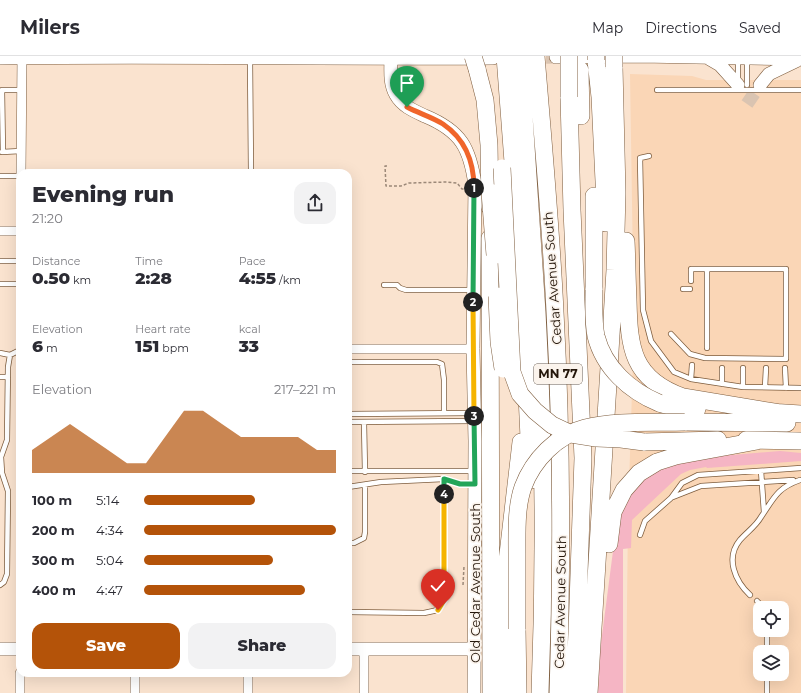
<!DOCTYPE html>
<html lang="en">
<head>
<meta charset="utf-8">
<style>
  body { margin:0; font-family:Montserrat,sans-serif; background:#f2f2f3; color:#2b2b33; height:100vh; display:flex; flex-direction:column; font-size:15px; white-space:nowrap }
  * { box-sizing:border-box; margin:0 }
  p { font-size:13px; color:#7c7c81 }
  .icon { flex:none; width:22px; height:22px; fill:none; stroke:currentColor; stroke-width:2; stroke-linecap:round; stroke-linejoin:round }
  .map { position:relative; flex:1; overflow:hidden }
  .drawer { position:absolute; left:16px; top:113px; width:336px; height:508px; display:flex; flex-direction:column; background:#fff; border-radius:12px; box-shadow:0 4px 16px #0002 }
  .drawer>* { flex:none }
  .buttons { position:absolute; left:753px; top:545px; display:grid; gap:8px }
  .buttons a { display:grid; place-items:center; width:36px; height:36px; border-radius:8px; background:#fff; box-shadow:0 4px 16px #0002; font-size:20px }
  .pin { position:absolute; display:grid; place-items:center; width:34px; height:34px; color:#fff; margin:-41px -17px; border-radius:50% 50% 50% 0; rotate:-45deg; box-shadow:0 0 4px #0007 }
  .pin .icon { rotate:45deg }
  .km { position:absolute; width:20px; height:20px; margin:-10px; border-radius:50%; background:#222; color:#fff; font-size:11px; line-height:20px; text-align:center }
  .round { display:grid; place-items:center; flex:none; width:42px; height:42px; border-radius:12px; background:#f2f2f3 }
  .headline { display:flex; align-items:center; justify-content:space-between; height:68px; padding:0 16px }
  h1 { font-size:22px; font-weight:800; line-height:30px }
  .figures { display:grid; grid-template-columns:repeat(3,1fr); gap:6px; height:68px; padding:4px 16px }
  .figures div { display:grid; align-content:center }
  .figures b { font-size:17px; font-weight:800 }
  .figures small { font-size:11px; font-weight:400 }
  .figures p { font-size:11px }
  .chart { height:112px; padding:8px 16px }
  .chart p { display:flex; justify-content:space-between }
  .chart svg { width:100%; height:72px; margin-top:4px; fill:#b45309; opacity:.7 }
  .cta { display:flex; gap:8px; margin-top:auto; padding:8px 16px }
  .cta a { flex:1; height:46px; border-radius:12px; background:#b45309; color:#fff; font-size:16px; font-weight:800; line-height:46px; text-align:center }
  .cta a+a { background:#f2f2f3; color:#2b2b33 }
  ul { padding:0 16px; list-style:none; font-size:13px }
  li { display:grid; grid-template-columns:64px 48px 1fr; align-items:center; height:30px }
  li i { height:10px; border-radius:5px; background:#b45309 }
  header { display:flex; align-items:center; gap:24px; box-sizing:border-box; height:56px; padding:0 20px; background:#fff; border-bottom:1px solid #e1e1e2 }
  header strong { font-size:19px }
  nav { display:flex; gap:22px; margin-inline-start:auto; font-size:14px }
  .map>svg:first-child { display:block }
  .built { fill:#fad6b6; fill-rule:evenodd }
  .green { fill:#f5b5c4 }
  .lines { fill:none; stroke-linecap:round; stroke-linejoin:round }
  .secondary-tunnel { stroke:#dac4b1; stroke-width:13; stroke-dasharray:13 6; stroke-linecap:butt }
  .lane-casing { stroke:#7e5d3e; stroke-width:6 }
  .street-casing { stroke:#7e5d3e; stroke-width:10 }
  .secondary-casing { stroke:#7e5d3e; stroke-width:14 }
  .highway-casing { stroke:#7e5d3e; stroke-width:18 }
  .path { stroke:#9b8878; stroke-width:1.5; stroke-dasharray:3 2; stroke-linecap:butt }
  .lane { stroke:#fff; stroke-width:4.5 }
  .street { stroke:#fff; stroke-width:9 }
  .secondary { stroke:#fff; stroke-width:13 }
  .highway { stroke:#fff; stroke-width:17 }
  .highway-bridge-casing { stroke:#7e5d3e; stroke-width:18; stroke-linecap:butt }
  .highway-bridge { stroke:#fff; stroke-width:17 }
  .split-1-casing { stroke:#fff; stroke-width:8 }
  .split-2-casing { stroke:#fff; stroke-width:8 }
  .split-3-casing { stroke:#fff; stroke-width:8 }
  .split-4-casing { stroke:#fff; stroke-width:8 }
  .split-5-casing { stroke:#fff; stroke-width:8 }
  .split-1 { stroke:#f0652b; stroke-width:5 }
  .split-2 { stroke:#22a559; stroke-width:5 }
  .split-3 { stroke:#f5b400; stroke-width:5 }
  .split-4 { stroke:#22a559; stroke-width:5 }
  .split-5 { stroke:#f5b400; stroke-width:5 }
  .labels { text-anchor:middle; stroke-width:3.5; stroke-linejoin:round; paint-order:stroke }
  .shield { fill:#fbf4ed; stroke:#64594e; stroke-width:1 }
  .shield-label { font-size:12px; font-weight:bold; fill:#24160a }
  .street-label { font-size:13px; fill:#24160a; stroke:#fbf4ed }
</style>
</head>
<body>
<header>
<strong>Milers</strong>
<nav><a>Map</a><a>Directions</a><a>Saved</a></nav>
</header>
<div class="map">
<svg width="801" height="637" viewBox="0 0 801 637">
  <rect width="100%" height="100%" fill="#fae3cf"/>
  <path class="built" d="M630 18 692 20 706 24H801V637H626L628 460 634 273ZM760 552H782V574H760ZM760 596H782V618H760Z"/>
  <path class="green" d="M780 395 801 397V405L707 412 706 411 690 414 681 418 632 464 631 492 623 493V637H598L600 595 613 495 619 455 633 430 674 404Z"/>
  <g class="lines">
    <path class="secondary-tunnel" d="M527 2 556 1
      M747 48 760 29"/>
    <g class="lane-casing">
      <path id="lane" d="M250 3 251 117
        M747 3V29
        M738 24V4
        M657 34H801
        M2 96 21 95
        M3 96 2 34H22
        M649 100 640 102 643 254 651 285 674 316 691 323 743 331 801 332
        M0 120H20
        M0 205H20
        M0 228H20
        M384 229H397L400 232 406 234H472
        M683 233H690
        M671 278 690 298 705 302 786 303V213H691V225
        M707 292V213
        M0 297 10 299
        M348 306H437L442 308 444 324V357
        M785 312 786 332
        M0 321H8
        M691 323 692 309
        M722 328V312
        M743 331V312
        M765 331 766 312
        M348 358 472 357
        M348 366 473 365
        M364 367 365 416
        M348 415H473
        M761 415 764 456
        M348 431 381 426 444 423 460 428H473
        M673 441 701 430 793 424
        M640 479 645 465 671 442 682 427 698 419 801 412
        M348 487H354L364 482 365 476V429
        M0 529 4 526 7 518 8 435 2 417 1 401 7 384 8 311 10 299 20 294
        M750 539C735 525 725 502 740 484 747 476 756 470 761 461 774 442 777 432 800 424
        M757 545 764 552
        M348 556 424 557 438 554 444 544V423
        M767 574V596
        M767 618V637"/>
    </g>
    <g class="street-casing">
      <path id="street" d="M21 117 22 0
        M0 175H20
        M348 293H473
        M364 593V637
        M135 617V637
        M248 617V637
        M20 637V617"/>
    </g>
    <g class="secondary-casing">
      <path id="secondary" d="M391 0C391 13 389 27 396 39 402 50 414 55 425 60 461 75 470 92 475 129L473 293 475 385 474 637
        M556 1 641 0 801 3
        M0 2C164 0 329 3 493 2
        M708 2 720 9 738 29
        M760 29 769 18 796 5
        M0 593H20
        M348 593H474"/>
    </g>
    <g class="highway-casing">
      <path id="highway" d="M505 0 521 212 531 424
        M520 0C526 85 532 170 537 256 544 383 545 510 540 637
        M536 0C543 85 551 170 555 256 562 383 562 510 558 637
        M596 4 600 41 606 167
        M477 13 485 44 489 89 490 151
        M580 14 581 60
        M569 41 572 154 583 402 577 576 574 637
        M594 140V234
        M490 182 491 637
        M626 185C627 205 627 224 628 244 629 292 632 323 683 341L780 357
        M659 347 673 351 697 353
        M769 356 801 358
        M685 366 787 367
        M746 384 801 385
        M644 386 718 384
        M609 488 613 456 624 434 639 417 657 406 676 400 757 385
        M517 573 518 637
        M505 637V524L521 386
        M589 637 615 214 617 137 614 11"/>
    </g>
    <path class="path" d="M387 110H385L386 130H401L409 127 447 126 457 127 462 133H465
      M463 529 464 510"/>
    <use href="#lane" class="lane"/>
    <use href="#street" class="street"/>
    <use href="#secondary" class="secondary"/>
    <use href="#highway" class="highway"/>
    <g class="highway-bridge-casing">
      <path id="highway-bridge" d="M473 0 477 13
        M569 0V41
        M596 0V4
        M614 0V11
        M502 112 512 316 520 338 535 355 552 369 571 378 596 382 621 383 644 386
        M490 136 495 199
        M594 234C594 249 593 265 596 280 604 312 630 335 659 347
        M497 240 499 286 503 313
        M517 573C517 548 517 522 517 497 517 475 516 451 523 431 533 404 557 379 585 372 616 364 654 367 685 366"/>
    </g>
    <use href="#highway-bridge" class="highway-bridge"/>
  </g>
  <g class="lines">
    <g class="split-1-casing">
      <path id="split-1" d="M407 51C418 57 432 61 443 68 465 83 474 106 474 132"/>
    </g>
    <g class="split-2-casing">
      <path id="split-2" d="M473 246 474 132"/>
    </g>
    <g class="split-3-casing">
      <path id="split-3" d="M473 246 474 360"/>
    </g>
    <g class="split-4-casing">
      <path id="split-4" d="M444 438V423L460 428H475L474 360"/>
    </g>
    <g class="split-5-casing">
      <path id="split-5" d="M438 554 444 544V438"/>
    </g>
    <use href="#split-1" class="split-1"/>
    <use href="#split-2" class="split-2"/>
    <use href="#split-3" class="split-3"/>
    <use href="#split-4" class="split-4"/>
    <use href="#split-5" class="split-5"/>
  </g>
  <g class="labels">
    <rect class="shield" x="534" y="308" width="48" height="20" rx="3"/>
    <g class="shield-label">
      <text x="558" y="322">MN 77</text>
    </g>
    <g class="street-label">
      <text transform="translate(552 222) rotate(-94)" y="5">Cedar Avenue South</text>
      <text transform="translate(475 527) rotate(-90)" y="5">Old Cedar Avenue South</text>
      <text transform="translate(560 546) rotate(-89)" y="5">Cedar Avenue South</text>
    </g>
  </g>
</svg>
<div class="buttons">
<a><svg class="icon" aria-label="locate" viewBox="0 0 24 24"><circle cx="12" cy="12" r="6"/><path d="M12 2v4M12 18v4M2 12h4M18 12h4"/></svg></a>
<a><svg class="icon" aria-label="layers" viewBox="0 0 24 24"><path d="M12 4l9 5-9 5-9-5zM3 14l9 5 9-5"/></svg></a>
</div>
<div class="pin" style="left:407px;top:51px;background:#1e9e55"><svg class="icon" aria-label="arrive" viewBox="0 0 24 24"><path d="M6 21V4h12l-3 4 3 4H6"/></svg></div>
<div class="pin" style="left:438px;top:554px;background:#d93025"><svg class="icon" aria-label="check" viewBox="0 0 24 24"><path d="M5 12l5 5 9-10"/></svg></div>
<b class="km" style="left:474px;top:132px">1</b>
<b class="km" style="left:473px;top:246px">2</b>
<b class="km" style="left:474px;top:360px">3</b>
<b class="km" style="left:444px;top:438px">4</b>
<section class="drawer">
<div class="headline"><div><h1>Evening run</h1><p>21:20</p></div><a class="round"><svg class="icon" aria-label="share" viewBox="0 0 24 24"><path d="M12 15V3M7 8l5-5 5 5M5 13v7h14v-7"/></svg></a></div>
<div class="figures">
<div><p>Distance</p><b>0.50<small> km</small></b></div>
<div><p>Time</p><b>2:28</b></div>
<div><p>Pace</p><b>4:55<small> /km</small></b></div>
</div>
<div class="figures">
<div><p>Elevation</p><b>6<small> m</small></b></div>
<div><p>Heart rate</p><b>151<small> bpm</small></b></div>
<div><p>kcal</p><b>33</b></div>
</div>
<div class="chart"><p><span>Elevation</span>217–221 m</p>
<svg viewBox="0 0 160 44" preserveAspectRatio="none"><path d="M0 44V30L10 22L20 14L30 22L40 30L50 38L60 38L70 22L80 6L90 6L100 14L110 22L120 22L130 22L140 22L150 30L160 30V44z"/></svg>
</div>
<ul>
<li><b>100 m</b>5:14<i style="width:58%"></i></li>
<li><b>200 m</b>4:34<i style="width:100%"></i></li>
<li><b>300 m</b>5:04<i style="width:67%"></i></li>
<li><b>400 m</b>4:47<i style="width:84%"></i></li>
</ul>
<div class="cta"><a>Save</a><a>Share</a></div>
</section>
</div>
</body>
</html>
